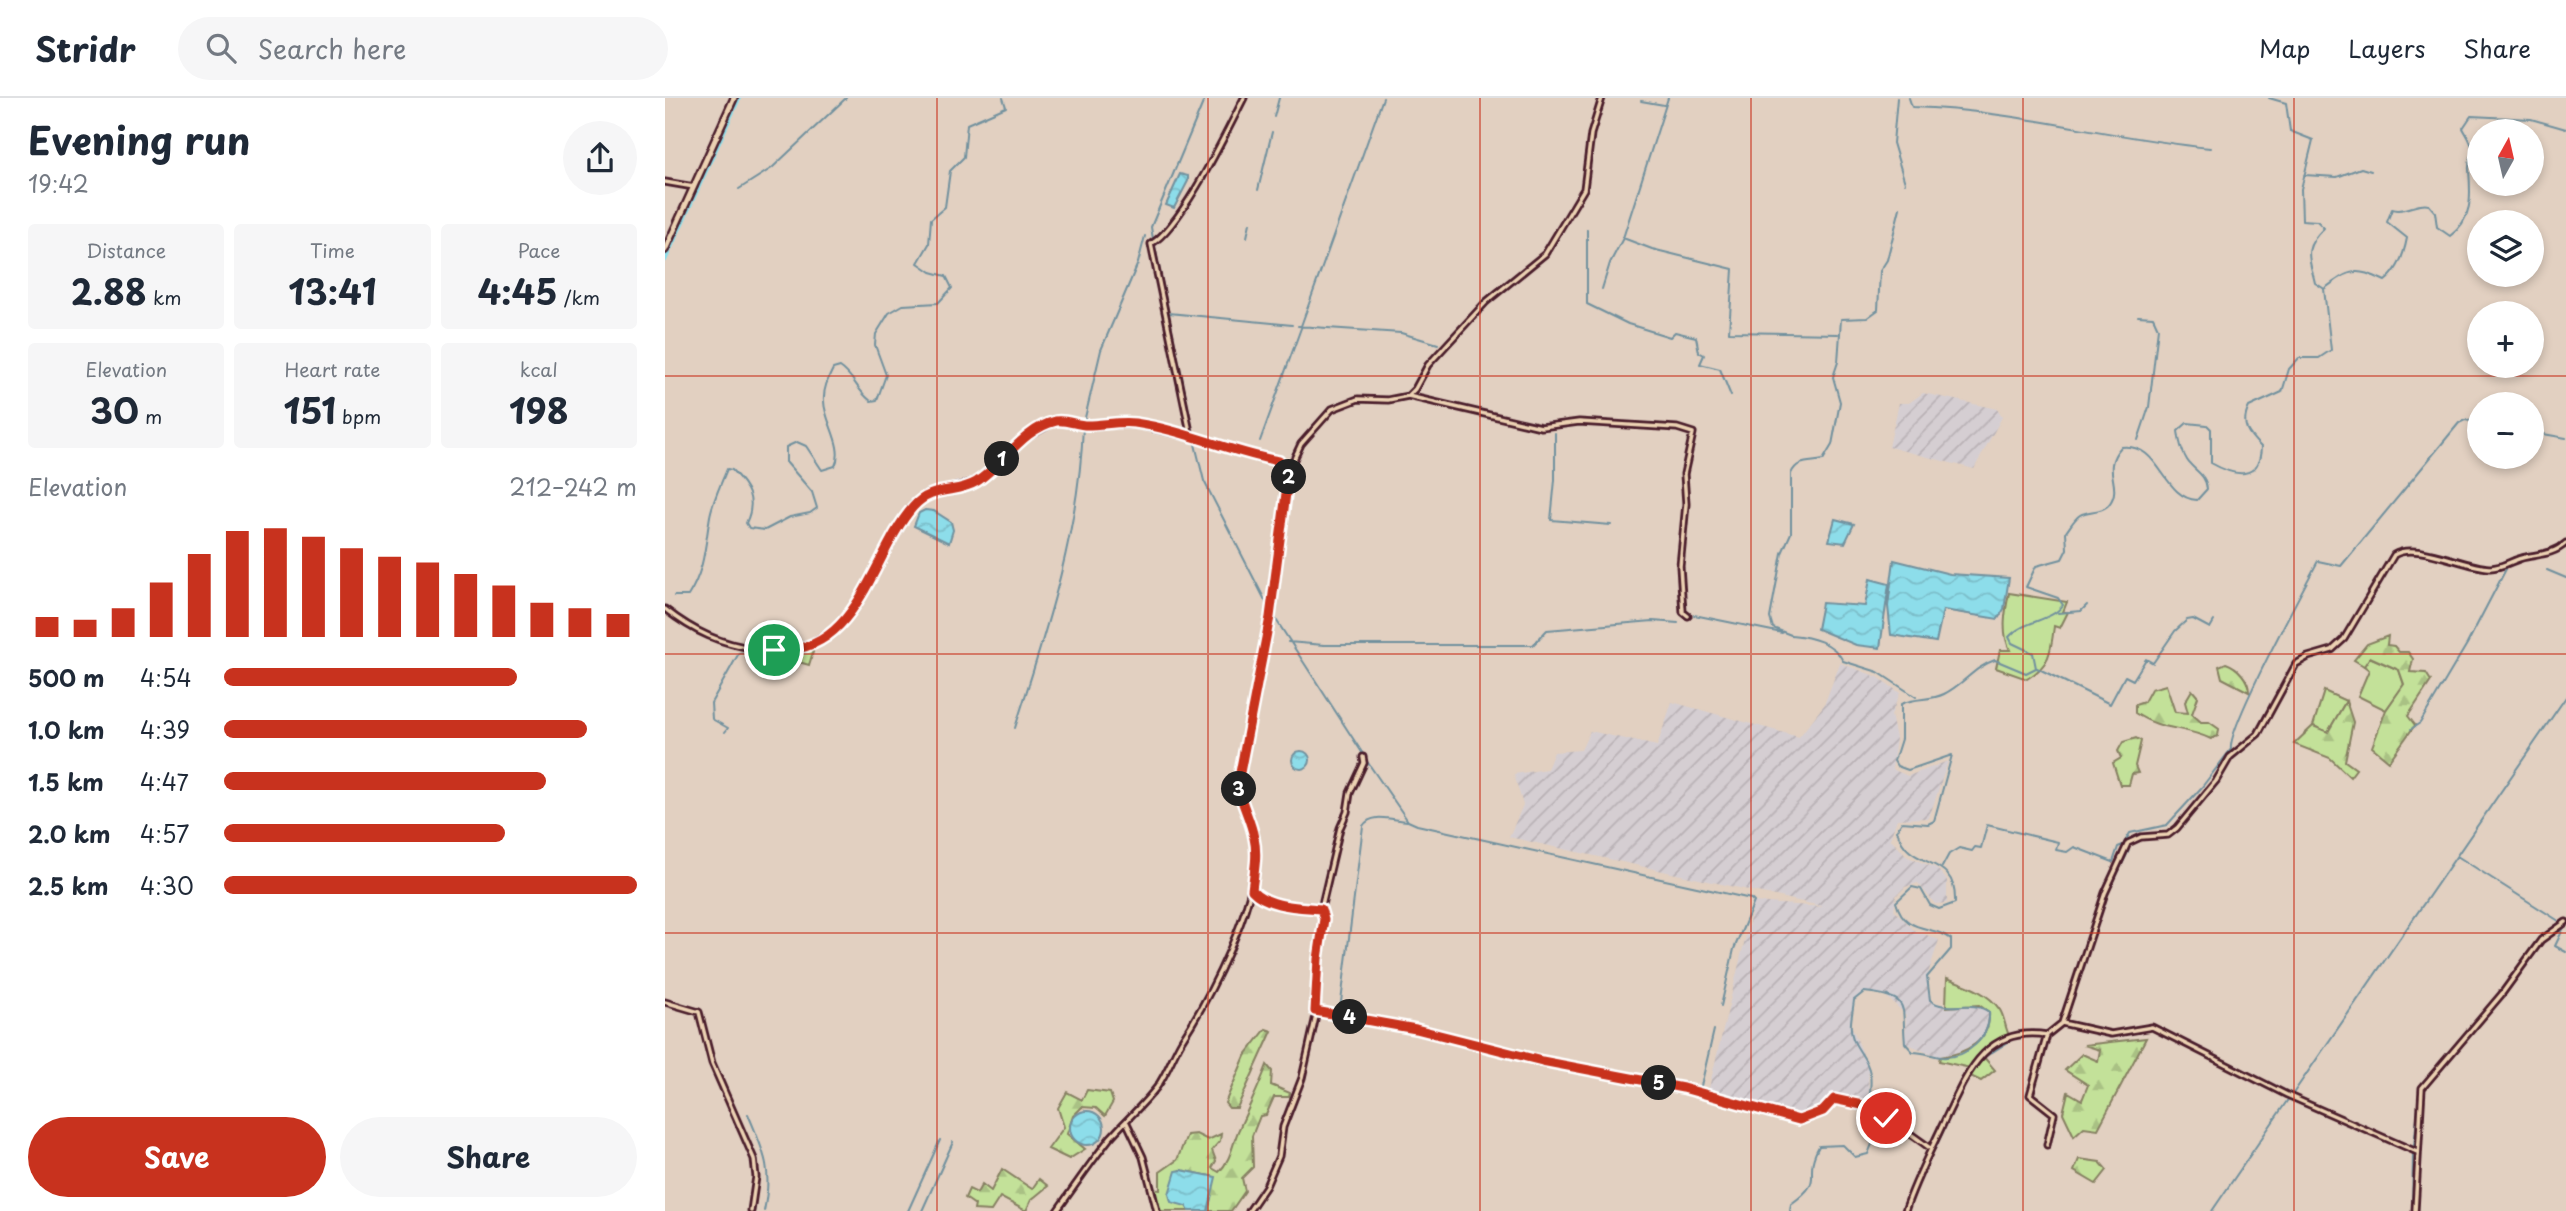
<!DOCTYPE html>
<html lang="en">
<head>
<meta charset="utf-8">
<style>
  body { margin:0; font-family:"Playpen Sans",sans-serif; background:#f6f6f7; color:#1f2937; height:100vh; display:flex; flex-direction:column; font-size:26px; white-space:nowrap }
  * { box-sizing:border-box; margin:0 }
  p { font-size:23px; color:#747a83 }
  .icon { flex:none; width:38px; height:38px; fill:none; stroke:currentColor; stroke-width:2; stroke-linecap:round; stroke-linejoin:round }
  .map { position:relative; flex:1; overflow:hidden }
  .side { display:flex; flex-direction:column; background:#fff; width:665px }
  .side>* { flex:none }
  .needle { width:46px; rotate:8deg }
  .buttons { position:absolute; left:1802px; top:21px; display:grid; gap:14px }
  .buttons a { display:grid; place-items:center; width:77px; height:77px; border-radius:50%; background:#fff; box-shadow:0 4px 10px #0003; font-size:35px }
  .pin { position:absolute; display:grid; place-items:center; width:60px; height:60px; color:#fff; margin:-30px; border:4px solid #fff; border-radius:50%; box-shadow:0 2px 7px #0007 }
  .km { position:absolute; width:35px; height:35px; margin:-18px; border-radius:50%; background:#222; color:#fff; font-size:19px; line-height:35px; text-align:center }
  .round { display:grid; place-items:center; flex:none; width:74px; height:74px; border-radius:37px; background:#f6f6f7 }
  .overview { display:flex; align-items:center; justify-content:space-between; height:119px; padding:0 28px }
  h1 { font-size:38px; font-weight:700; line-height:52px }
  .metrics { display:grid; grid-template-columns:repeat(3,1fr); gap:10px; height:119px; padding:7px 28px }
  .metrics div { display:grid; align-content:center; border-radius:7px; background:#f6f6f7; text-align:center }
  .metrics b { font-size:35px; font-weight:700 }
  .metrics small { font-size:19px; font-weight:400 }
  .metrics p { font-size:19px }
  .chart { height:196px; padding:14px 28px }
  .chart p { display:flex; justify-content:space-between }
  .chart svg { width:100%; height:126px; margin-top:7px; stroke:#c8321e; stroke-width:6 }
  .button { display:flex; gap:14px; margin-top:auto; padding:14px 28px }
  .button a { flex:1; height:80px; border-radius:42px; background:#c8321e; color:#fff; font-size:28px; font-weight:700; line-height:80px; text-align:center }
  .button a+a { background:#f6f6f7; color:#1f2937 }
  ul { padding:0 28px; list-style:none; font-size:23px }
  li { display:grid; grid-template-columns:112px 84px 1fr; align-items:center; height:52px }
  li i { height:18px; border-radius:9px; background:#c8321e }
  header { display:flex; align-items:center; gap:42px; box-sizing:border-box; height:98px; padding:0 35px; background:#fff; border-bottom:2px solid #e0e1e3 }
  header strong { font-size:33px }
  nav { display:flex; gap:38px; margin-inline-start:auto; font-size:24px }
  .search { width:490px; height:63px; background:#f6f6f7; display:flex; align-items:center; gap:18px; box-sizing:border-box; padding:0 24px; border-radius:38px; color:#747a83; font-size:26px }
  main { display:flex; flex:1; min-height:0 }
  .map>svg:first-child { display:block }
  .industrial { fill:url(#industrial-furrows) }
  .green { fill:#c3e199; stroke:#868062; stroke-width:2 }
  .forest { fill:url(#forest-firs); stroke:#868062; stroke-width:2 }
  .water { fill:url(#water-waves); stroke:#72919e; stroke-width:2 }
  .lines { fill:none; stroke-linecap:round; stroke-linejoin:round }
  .stream { stroke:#72919e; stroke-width:2 }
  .canal { stroke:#8dddea; stroke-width:4.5 }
  .minor-casing { stroke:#4a1f2b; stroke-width:9 }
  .tertiary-casing { stroke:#4a1f2b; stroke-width:10 }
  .minor { stroke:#ecd2b3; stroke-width:3.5 }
  .tertiary { stroke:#ecd2b3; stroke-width:5 }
  .route-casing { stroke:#fff; stroke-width:14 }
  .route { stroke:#c8321e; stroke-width:9 }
  .grid { fill:none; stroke:#c8321e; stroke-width:2; stroke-opacity:0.55 }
</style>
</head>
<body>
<header>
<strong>Stridr</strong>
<div class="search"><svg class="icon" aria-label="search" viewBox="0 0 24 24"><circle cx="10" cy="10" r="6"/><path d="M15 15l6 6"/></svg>Search here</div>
<nav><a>Map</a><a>Layers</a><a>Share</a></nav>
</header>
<main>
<section class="side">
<div class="overview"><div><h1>Evening run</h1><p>19:42</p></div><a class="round"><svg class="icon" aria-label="share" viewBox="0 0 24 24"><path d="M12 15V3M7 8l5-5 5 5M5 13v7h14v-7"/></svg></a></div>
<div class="metrics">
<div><p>Distance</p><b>2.88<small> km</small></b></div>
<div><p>Time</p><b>13:41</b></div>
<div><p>Pace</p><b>4:45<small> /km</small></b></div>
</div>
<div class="metrics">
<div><p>Elevation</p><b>30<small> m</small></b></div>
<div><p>Heart rate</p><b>151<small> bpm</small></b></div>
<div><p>kcal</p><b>198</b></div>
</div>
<div class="chart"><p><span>Elevation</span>212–242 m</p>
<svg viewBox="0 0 160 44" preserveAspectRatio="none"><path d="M5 44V37M15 44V38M25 44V34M35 44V25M45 44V15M55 44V7M65 44V6M75 44V9M85 44V13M95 44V16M105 44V18M115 44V22M125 44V26M135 44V32M145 44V34M155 44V36"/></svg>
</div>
<ul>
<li><b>500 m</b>4:54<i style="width:71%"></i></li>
<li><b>1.0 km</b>4:39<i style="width:88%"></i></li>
<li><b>1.5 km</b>4:47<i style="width:78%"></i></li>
<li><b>2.0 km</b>4:57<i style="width:68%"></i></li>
<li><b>2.5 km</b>4:30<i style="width:100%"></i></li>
</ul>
<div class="button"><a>Save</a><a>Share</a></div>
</section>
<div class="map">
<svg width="1901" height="1113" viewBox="0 0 1901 1113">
  <defs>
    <pattern id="industrial-furrows" width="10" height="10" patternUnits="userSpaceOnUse" patternTransform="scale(1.75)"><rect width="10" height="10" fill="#d5ced2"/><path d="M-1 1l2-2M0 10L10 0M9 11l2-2" fill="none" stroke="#b8b0b4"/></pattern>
    <pattern id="forest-firs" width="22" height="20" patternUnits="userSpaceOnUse" patternTransform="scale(1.75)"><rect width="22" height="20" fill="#c3e199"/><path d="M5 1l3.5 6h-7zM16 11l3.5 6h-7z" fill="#a9c184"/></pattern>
    <pattern id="water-waves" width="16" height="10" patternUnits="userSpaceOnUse" patternTransform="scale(1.75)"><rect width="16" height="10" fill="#8dddea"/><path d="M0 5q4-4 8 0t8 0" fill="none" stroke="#7bbdc9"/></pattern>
  </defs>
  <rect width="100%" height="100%" fill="#e2d0c1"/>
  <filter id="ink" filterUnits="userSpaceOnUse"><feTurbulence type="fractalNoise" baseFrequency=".0143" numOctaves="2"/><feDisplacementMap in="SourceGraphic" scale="14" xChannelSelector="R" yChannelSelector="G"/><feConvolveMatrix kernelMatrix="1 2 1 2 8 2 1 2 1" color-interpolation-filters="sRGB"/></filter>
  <g filter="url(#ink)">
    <path class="industrial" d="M1258 295 1332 311 1337 319 1309 371 1224 349 1234 305H1244Z
      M1175 565 1213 579 1235 595 1226 617 1231 640 1227 671 1243 678 1283 663 1264 720 1232 721 1225 741 1243 759 1271 770 1282 782V805L1270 806 1253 785 1240 789 1231 798 1229 812 1249 832 1274 842 1262 879 1265 902 1281 909 1314 907 1324 914 1325 923 1323 932 1312 945 1295 957 1275 959 1240 945 1241 917 1219 896 1199 894 1189 902 1186 927 1203 968 1204 1010 1169 1001 1134 1022 1042 998 1089 804 1160 809 844 739 858 707 849 676 882 671 889 654 916 652 925 633 992 648 1007 604 1134 639 1159 607Z"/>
    <path class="green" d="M1344 495 1402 504 1398 514H1403L1395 530 1389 528C1386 554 1385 567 1362 581L1331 570 1335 552H1345C1336 535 1340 514 1344 495Z
      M1704 559 1734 572 1739 587 1721 612 1693 598 1704 572 1699 568Z
      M1659 593 1681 603 1663 634 1648 628Z
      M1282 880C1301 887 1323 894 1335 912 1340 920 1340 931 1345 939L1329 948 1305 970 1274 963 1275 959C1300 956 1326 943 1324 914L1314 907 1281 909Z"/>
    <path class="forest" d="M1723 538 1722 547 1729 548 1734 554H1743L1748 561 1745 574 1761 575 1766 583 1743 618 1750 627 1724 663 1707 649 1721 612 1739 586 1734 572 1705 559 1699 568 1689 562 1702 546Z
      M146 550 148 554 144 567 117 559Z
      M1561 565C1573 569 1584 582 1584 594L1557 580 1554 568Z
      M1501 587 1510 614 1523 615 1520 604 1527 592 1533 599 1527 616 1536 624H1544L1554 631 1553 638 1546 641C1519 628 1496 633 1470 615V607L1479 604 1486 591Z
      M1681 603 1688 624 1680 663 1691 671 1685 679 1665 660 1629 646 1648 628 1663 634Z
      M1471 640 1476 643 1470 668 1473 675 1467 676 1464 687H1455L1448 665 1456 660 1453 653 1458 644Z
      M601 931 607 933 572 1010H564L560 1005 580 958Z
      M1481 940 1433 1031 1419 1029 1409 1038 1398 1015 1403 994 1417 1002 1423 987 1400 972 1417 956 1433 963 1435 952 1419 947Z
      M1317 957 1330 972 1316 983 1301 976Z
      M602 967 607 973 606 987 625 995 624 999H609L601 1017 595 1018 587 1038 588 1069 577 1080 580 1093 566 1113H543L550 1079 516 1072 524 1113H492L484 1091 495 1092V1074L512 1062 522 1037 531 1036 543 1042 556 1036 555 1043 547 1052 551 1063 547 1070 554 1074C567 1061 567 1045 575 1029 584 1008 594 989 602 967Z
      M422 992 445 995 448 1004 440 1018 431 1010 417 1009 408 1018 402 1036 420 1051 404 1061 383 1051 399 1029 393 1010 402 994 417 1002Z
      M1414 1061 1435 1064 1442 1072 1431 1086 1409 1073Z
      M337 1071 367 1091 374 1081 383 1088 366 1102 361 1113 335 1099 326 1113 309 1112 310 1107 300 1100 304 1091 312 1095 317 1086 326 1093Z"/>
    <path class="water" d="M515 76 523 78V83L509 110 501 107Z
      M260 412 269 413 286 424 288 432 284 445 249 428 254 415Z
      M1170 421 1189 426 1180 445 1164 443Z
      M1229 462 1285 476 1344 480 1339 511 1333 521 1278 512 1271 544 1226 537 1223 508Z
      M1205 481 1224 486 1215 550 1191 547 1152 531 1157 505 1200 508Z
      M627 662a9 9 0 1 1 18 0a9 9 0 1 1-18 0Z
      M405 1030a17 17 0 1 1 34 0a17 17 0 1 1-34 0Z
      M516 1072 551 1079 543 1113H524L521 1108 506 1104 504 1096 511 1073Z"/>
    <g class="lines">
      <path class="stream" d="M1232 0 1228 45 1240 85
        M1244 0 1247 9C1348 12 1445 40 1545 50
        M1604 0 1621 5 1625 33 1648 42 1636 91 1637 122 1652 123 1659 130C1637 151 1644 159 1650 185L1658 190
        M976 3 999 7
        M609 19 614 0
        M1639 77 1672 79 1696 70 1706 73
        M74 91 107 70 181 0
        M593 92 607 34
        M922 131V206L963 226 1005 239 1010 234 1031 239 1034 254 1039 257 1035 266 1055 271 1066 298
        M582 139 585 125
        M958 140 987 151 1068 171 1064 234 1173 236
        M488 141 486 129 540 0
        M490 149 529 338
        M937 191 945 165 958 140 1003 0
        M504 215 627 227
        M633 228 736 235 773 246
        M636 228 718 0
        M419 324 436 252 473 165 480 138
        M1867 334 1901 340
        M890 335V382L886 422 946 427
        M1473 342 1484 309 1493 230 1488 219 1473 218
        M595 343 636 230
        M530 346 539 383 604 510
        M1882 472 1901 480
        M9 498H23C40 472 40 447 45 418 48 402 56 386 62 371L67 372C83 389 92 402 81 425L84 430 100 432 125 419 145 415 152 410 147 394 121 364V349L132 344 141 348 157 372 170 368C180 349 159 323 159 303 158 291 163 281 168 271L175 269C189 278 192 293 206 303L212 302 221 277 210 247 211 236 224 215 238 207 273 205 287 190 281 178 266 174 253 165 264 146 266 121 280 109 285 73 299 59 302 26 341 9 338 0
        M1393 515 1416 513 1422 507
        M608 517 698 656
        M1029 517 1117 535
        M1126 537 1108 530 1105 520 1117 455 1126 435V376C1132 361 1146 365 1158 362L1167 347 1175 304 1168 279 1173 264 1176 221 1202 220 1213 212 1215 173 1222 162 1235 110
        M1126 537C1146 539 1169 544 1178 563L1213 574 1251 599
        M623 544 659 547H868L882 532 988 523 1013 525
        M1372 570 1445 606 1460 578 1468 582 1481 561 1488 565 1510 533 1522 522 1528 521 1545 530 1549 523
        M350 630C382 530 414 434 418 329
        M1746 631 1755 625 1802 546 1841 471
        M60 634 63 630 47 621 46 605 74 555 97 554
        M701 662 743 723 752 727 1086 801 1089 804 1069 851 1056 908
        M1792 758 1897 825
        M1277 769 1284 756 1294 750 1307 753 1310 749 1316 750 1322 727 1393 744 1391 752 1402 754 1409 749 1448 764 1453 749 1458 747 1465 735 1502 727 1537 689 1566 651C1562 631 1638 491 1653 463L1676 468 1794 325 1800 322 1815 325
        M1900 827 1890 848 1901 854
        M1884 834 1901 822
        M1414 878 1443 795 1464 752
        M1827 905 1864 856
        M675 912 698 728C707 714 727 722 742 723
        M1400 923 1408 896
        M1785 953 1814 920
        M1315 962 1348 941
        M1035 992 1049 932
        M1627 997 1901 599
        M83 1016C99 1055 108 1070 99 1113
        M1749 1048 1755 990 1783 955
        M1270 1051 1301 984
        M243 1113 275 1042
        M257 1113 288 1044
        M1125 1113 1126 1106C1163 1079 1136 1081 1154 1048L1178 1047 1190 1059 1203 1056 1209 1041C1195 1018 1209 999 1205 976 1203 961 1193 954 1188 941 1183 929 1188 914 1189 902L1199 894C1248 899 1236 908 1240 945L1248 954C1259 954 1267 958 1276 959 1302 961 1326 939 1324 914 1305 900 1283 916 1265 902L1262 879 1286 851V841C1267 826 1240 837 1231 804L1247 789 1256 791 1265 807 1274 811 1290 805C1292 752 1243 776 1232 732L1237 724 1263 726 1269 723 1287 657 1243 672 1232 668 1229 663 1236 641V606C1252 599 1265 603 1279 596 1298 587 1309 569 1330 562L1361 575 1371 570 1368 555 1347 545 1344 539C1359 522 1386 524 1398 507L1393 500 1361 489 1371 468 1397 461 1402 451 1401 434C1405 429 1409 421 1415 417 1424 412 1439 415 1445 405 1458 386 1435 372 1456 349 1496 344 1497 400 1532 402L1542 391C1541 376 1529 373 1522 362 1517 354 1514 342 1513 333L1522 325 1542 327 1546 331V365C1569 378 1595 384 1596 349 1583 336 1575 327 1584 309L1617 294 1624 271 1634 260H1654L1666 252 1659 191C1686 171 1690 169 1720 183 1733 173 1739 156 1742 140L1722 124 1727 111C1742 115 1750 104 1764 107L1770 114 1772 129 1785 138C1808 121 1806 98 1804 72 1803 64 1807 58 1807 50 1807 44 1801 36 1798 30L1806 18 1866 21 1901 31
        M1547 1113 1624 1000
        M1747 1113 1748 1055"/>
      <path class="canal" d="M0 162 74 0"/>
      <g class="minor-casing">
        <path id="minor" d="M0 84 29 89
          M743 298 876 329 914 324 1012 330 1028 335 1019 376 1021 406 1015 468 1018 514 1023 518
          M624 372 636 346 667 311 693 301 723 302 743 298 750 291 763 267 821 204 880 156 919 91 926 36 937 0
          M0 511C29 534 56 546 92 551 192 564 202 470 249 407L264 396 312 383 360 340 391 323 421 327 471 326 526 339
          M656 811 675 730 682 714 685 695 699 665 698 659
          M0 904 34 914 47 965 89 1061 91 1079 86 1113
          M650 913 751 931 877 963 1018 990 1134 1022 1158 1013 1169 1001C1206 1005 1236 1029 1265 1050
          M1397 925 1440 795 1463 745 1476 739 1503 737 1512 730 1551 683 1565 659 1593 636 1631 566 1643 559 1667 552 1679 541 1729 457C1749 443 1799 469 1824 470 1837 471 1848 461 1861 459 1876 456 1889 456 1901 445
          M1382 937 1365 997 1389 1016 1382 1047
          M461 1023 478 1059 492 1113
          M392 1113C409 1089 426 1064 445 1040 460 1023 478 1007 492 989 502 975 508 957 517 942 546 897 590 810 591 757 592 732 576 710 573 685L605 518 624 372C607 357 552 348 526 339L486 146C517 128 561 35 579 0
          M584 1113 601 1088 614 1058 618 1029 637 980 651 918 653 861 659 821 656 811C635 809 602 809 588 792
          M1240 1113C1250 1083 1264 1056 1277 1028 1300 981 1317 927 1382 937L1397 925 1446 936 1487 929 1622 997 1752 1054
          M1750 1113 1757 990 1836 897 1876 842 1901 824"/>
      </g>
      <g class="tertiary-casing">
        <path id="tertiary" d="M0 152 69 0"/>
      </g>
      <use href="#minor" class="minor"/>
      <use href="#tertiary" class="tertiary"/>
    </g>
  </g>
  <g class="lines" filter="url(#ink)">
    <g class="route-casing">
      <path id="route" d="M109 552C193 559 206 457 248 409 267 387 291 396 311 384 338 367 357 331 391 323 400 321 412 327 422 327 438 327 454 323 470 325 519 332 565 354 614 363L624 372 605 519 573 685C575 705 586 721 589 740 593 757 589 774 587 792 602 809 635 809 656 811L659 821 653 861 650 913 751 931 877 963 1018 990 1134 1022 1158 1013 1169 1001 1197 1007 1221 1020"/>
    </g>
    <use href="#route" class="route"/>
  </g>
  <path class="grid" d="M272 0V1113M543 0V1113M815 0V1113M1086 0V1113M1358 0V1113M1629 0V1113M0 278H1901M0 556H1901M0 835H1901"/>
</svg>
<div class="buttons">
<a><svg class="needle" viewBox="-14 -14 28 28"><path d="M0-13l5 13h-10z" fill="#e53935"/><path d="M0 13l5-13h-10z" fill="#747a83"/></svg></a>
<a><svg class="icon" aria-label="layers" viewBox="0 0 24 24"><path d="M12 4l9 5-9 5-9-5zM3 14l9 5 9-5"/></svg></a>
<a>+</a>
<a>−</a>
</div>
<div class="pin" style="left:109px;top:552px;background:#1e9e55"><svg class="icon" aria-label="arrive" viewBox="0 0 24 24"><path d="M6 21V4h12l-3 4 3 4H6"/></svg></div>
<div class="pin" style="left:1221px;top:1020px;background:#d93025"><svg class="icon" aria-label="check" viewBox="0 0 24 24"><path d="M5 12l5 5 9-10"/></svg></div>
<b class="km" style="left:337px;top:361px">1</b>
<b class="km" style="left:624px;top:379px">2</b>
<b class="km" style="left:574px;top:691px">3</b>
<b class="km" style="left:685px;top:919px">4</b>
<b class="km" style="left:994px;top:985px">5</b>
</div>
</main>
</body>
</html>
